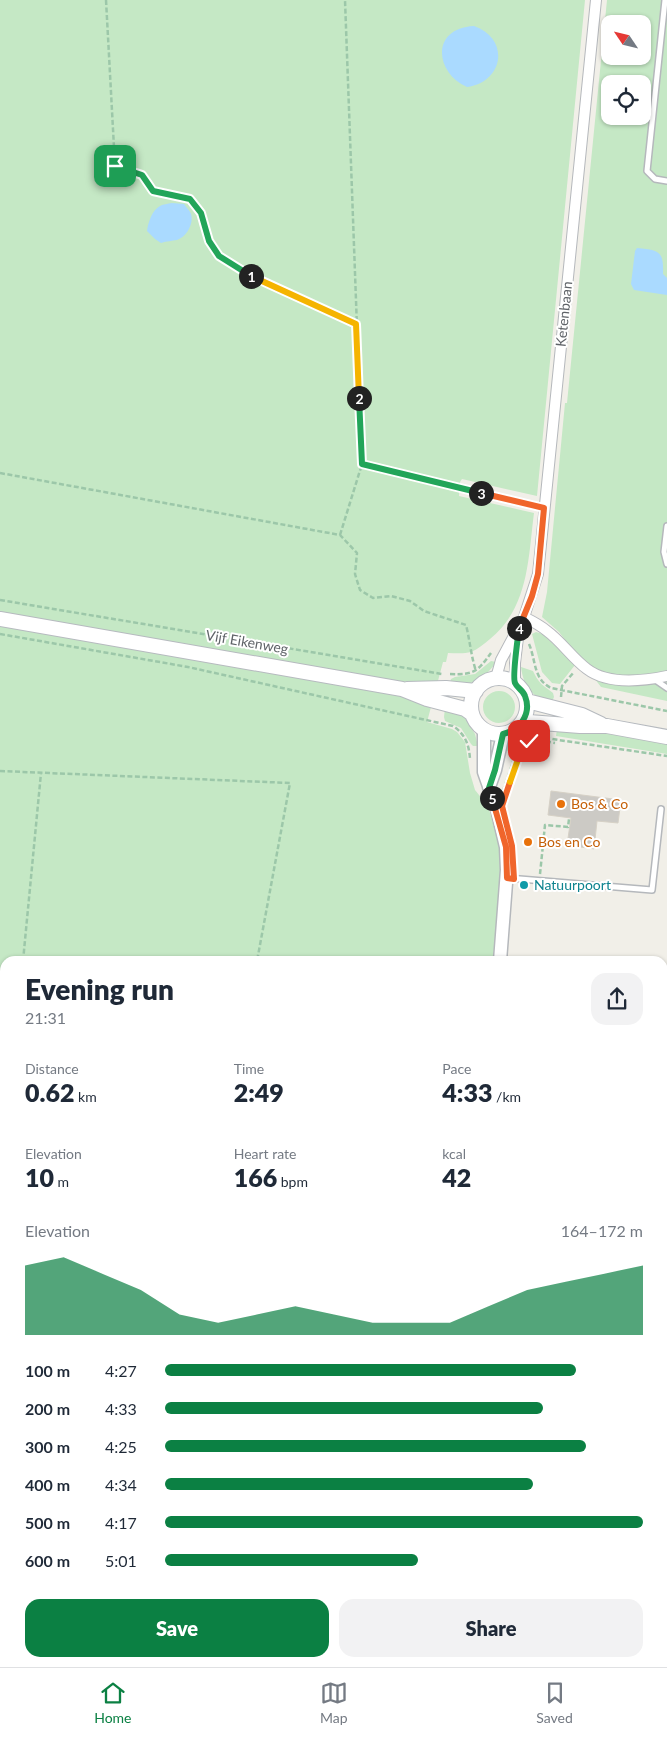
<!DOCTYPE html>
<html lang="en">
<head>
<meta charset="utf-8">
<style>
  body { margin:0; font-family:Lato,sans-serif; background:#f2f2f3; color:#1f2937; height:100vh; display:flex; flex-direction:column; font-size:19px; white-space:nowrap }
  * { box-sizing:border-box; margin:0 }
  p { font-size:16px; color:#747a83 }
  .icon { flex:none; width:28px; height:28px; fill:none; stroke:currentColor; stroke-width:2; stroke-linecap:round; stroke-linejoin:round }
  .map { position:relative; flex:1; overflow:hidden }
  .panel { position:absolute; left:0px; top:956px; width:668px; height:711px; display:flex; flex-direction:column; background:#fff; border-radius:15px 15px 0 0; box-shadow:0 1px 4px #0004 }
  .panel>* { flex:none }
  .needle { width:32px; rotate:305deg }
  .fabs { position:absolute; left:601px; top:15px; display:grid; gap:10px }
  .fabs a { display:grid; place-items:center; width:50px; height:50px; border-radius:10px; background:#fff; box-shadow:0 1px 4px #0004; font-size:25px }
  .pin { position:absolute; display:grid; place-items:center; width:42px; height:42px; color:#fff; margin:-21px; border-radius:10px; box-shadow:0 2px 8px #0006 }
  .km { position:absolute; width:25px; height:25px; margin:-12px; border-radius:50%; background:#222; color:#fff; font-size:14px; line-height:25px; text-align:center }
  .round { display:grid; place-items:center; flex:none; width:52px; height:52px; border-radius:15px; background:#f2f2f3 }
  .head { display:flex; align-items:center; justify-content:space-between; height:85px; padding:0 25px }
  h1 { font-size:28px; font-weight:800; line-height:38px }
  .figures { display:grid; grid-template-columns:repeat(3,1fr); gap:8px; height:85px; padding:5px 25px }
  .figures div { display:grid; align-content:center }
  .figures b { font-size:25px; font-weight:800 }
  .figures small { font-size:14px; font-weight:400 }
  .figures p { font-size:14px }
  .chart { height:140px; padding:10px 25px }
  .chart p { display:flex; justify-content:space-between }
  .chart svg { width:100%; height:90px; margin-top:5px; fill:#0b8043; opacity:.7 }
  .cta { display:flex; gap:10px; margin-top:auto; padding:10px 25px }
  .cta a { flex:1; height:58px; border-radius:15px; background:#0b8043; color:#fff; font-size:20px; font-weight:800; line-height:58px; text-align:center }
  .cta a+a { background:#f2f2f3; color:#1f2937 }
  ul { padding:0 25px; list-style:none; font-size:16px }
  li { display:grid; grid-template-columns:80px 60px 1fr; align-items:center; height:38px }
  li i { height:12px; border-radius:6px; background:#0b8043 }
  .tabs { display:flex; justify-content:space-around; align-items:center; height:70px; border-top:1px solid #e0e1e3; background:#fff; font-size:14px; color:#747a83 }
  .tabs a { display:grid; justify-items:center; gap:2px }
  .tabs .on { color:#0b8043 }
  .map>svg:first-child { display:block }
  .green { fill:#c5e8c5; fill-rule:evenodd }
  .water { fill:#aadaff }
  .building { fill:#cccac5; stroke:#d6d1c6 }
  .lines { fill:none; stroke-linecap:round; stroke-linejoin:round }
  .service-casing { stroke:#b5b8bc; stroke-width:8 }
  .minor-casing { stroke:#b5b8bc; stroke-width:12 }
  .tertiary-casing { stroke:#b5b8bc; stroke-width:15 }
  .secondary-casing { stroke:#b6babf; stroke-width:16 }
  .path { stroke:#9cc7a9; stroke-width:2.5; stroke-dasharray:5 2.5; stroke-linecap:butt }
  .service { stroke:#fff; stroke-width:5 }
  .minor { stroke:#fff; stroke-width:10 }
  .tertiary { stroke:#fff; stroke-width:12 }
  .secondary { stroke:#fff; stroke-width:14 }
  .split-1-casing { stroke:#fff; stroke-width:10 }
  .split-2-casing { stroke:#fff; stroke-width:10 }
  .split-3-casing { stroke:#fff; stroke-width:10 }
  .split-4-casing { stroke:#fff; stroke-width:10 }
  .split-5-casing { stroke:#fff; stroke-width:10 }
  .split-6-casing { stroke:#fff; stroke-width:10 }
  .split-7-casing { stroke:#fff; stroke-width:10 }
  .split-1 { stroke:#22a559; stroke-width:6 }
  .split-2 { stroke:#f5b400; stroke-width:6 }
  .split-3 { stroke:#22a559; stroke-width:6 }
  .split-4 { stroke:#f0652b; stroke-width:6 }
  .split-5 { stroke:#22a559; stroke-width:6 }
  .split-6 { stroke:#f0652b; stroke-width:6 }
  .split-7 { stroke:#f5b400; stroke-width:6 }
  .food-dot { fill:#e8710a; stroke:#fff; stroke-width:2 }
  .culture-dot { fill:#0f9aa8; stroke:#fff; stroke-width:2 }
  .labels { text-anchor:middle; stroke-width:4; stroke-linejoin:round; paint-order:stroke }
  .street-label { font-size:14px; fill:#5f6368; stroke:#fff }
  .food-label { font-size:14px; fill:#c56008; stroke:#fff; text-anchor:start }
  .culture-label { font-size:14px; fill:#0d838f; stroke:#fff; text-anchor:start }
</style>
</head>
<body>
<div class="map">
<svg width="667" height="1667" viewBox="0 0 667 1667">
  <rect width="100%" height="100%" fill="#f1efe8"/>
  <path class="green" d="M0 0H585L537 496 462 479 460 482 459 496 534 513C528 559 529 607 490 639 484 644 478 649 471 652 464 654 455 653 448 653L446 662H443L427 722 452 729 457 732 465 742 470 773 475 790 488 806 501 851 502 859 498 894 504 896 499 961H5V1662H662V1241L667 1197V1667H0Z
    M607 0H667V701L601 687 559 632 542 617 547 592 565 403H567ZM610 24H642V56H610ZM610 84H642V116H610Z
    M536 632 543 634 575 665 560 684 552 683 542 672 532 634Z
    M491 661 496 662C491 671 477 683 466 684 461 684 455 683 450 683L451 679 455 677 475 674Z
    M521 667 533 671C539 684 543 685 553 693L554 697 551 704C532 695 524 689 521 667Z
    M483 707a16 16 0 1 1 32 0a16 16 0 1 1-32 0Z
    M445 708 464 716 475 734 478 746H473L471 744 461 728 445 721 444 717Z
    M533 727 547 728 544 735 533 733 528 735 518 740 511 752 503 750C509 738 521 731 533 727Z
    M557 729H578L667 743V754L556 736Z"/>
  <path class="water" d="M474 26C512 40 502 83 467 87 434 72 431 28 474 26Z
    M172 203 184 204C186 207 190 211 191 214 194 223 187 237 177 240 172 241 167 241 161 243L155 239 147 231C148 223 152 210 160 206 163 204 168 204 172 203Z
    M637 248C659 250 664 251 663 274L667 278V295L634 290 631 284 635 251Z"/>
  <path class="building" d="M551 791 621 800 618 823 597 821 594 849 567 845 571 818 548 815Z"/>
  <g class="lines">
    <g class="service-casing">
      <path id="service" d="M665 0 647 171 655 179 667 181
        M667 526 664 552 667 564
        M654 679 667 688
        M507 878 652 890 661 809"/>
    </g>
    <g class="minor-casing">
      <path id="minor" d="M524 617C532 621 540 625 547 631 562 642 572 658 587 669 608 685 643 681 667 676
        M496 678 501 660 524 617 538 574 596 0
        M515 683V663L519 629"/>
    </g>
    <g class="tertiary-casing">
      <path id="tertiary" d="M484 730V772L497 809 506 847 507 870 500 961
        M489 787 495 770 503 734
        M439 1667V1662"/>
    </g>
    <g class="secondary-casing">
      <path id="secondary" d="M0 619 402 689 427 699 465 709 472 714
        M471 706a28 28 0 1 1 56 0a28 28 0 1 1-56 0Z
        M407 689 446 688 476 691
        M527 701 582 715 601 724
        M522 723 529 722 580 726H607L667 737"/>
    </g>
    <path class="path" d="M106 0 115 166 142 175 153 191 190 199 201 213 209 241 219 256 256 279 356 324
      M362 464 536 506
      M0 473 340 535 357 553 355 574 360 590 373 598 391 596 410 601 424 611 466 625C470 641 471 656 476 671
      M340 535 362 464 345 0
      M0 600 442 674
      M0 634 188 667 453 726C465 734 469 744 470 759
      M529 644C536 660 533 679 551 688L667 711
      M450 674C474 675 477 672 491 653
      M561 697 562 686 574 672
      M545 738 667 756
      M0 771 290 783 257 961
      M503 791 519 744 523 740 534 736
      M506 794 522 748C531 737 542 741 555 743
      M540 874 545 825 568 827 569 819
      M23 961 41 773
      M0 1071H5
      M662 1170 667 1171
      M662 1341 667 1297
      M662 1345 667 1346
      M0 1361H5
      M662 1468 667 1469
      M0 1526 5 1527
      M662 1661 667 1662
      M124 1667 125 1662
      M363 1667V1662
      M631 1667 632 1662"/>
    <use href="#service" class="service"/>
    <use href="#minor" class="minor"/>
    <use href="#tertiary" class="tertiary"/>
    <use href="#secondary" class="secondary"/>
  </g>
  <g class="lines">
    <g class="split-1-casing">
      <path id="split-1" d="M115 166 142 175 153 191 190 199 201 213 209 241 219 256 251 276"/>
    </g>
    <g class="split-2-casing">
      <path id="split-2" d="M251 276 356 324 359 398"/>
    </g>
    <g class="split-3-casing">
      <path id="split-3" d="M359 398 362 464 481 493"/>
    </g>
    <g class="split-4-casing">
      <path id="split-4" d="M481 493 544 508 538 574 532 596 519 628"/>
    </g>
    <g class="split-5-casing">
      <path id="split-5" d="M492 798 489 788 495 770 503 734C520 730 532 714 525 696 523 690 517 688 515 683 512 676 518 638 519 628"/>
    </g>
    <g class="split-6-casing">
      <path id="split-6" d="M492 798 506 847 507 878 514 879 512 846 502 806 510 782"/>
    </g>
    <g class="split-7-casing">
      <path id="split-7" d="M510 782 522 748 529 741"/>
    </g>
    <use href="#split-1" class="split-1"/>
    <use href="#split-2" class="split-2"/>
    <use href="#split-3" class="split-3"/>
    <use href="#split-4" class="split-4"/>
    <use href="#split-5" class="split-5"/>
    <use href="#split-6" class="split-6"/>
    <use href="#split-7" class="split-7"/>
  </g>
  <g class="food-dot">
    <circle cx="561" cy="804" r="5"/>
    <circle cx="528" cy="842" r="5"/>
  </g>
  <circle class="culture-dot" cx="524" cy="885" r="5"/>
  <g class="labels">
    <g class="street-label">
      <text transform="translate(564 314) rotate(-84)" y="5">Ketenbaan</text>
      <text transform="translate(247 642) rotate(10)" y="5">Vijf Eikenweg</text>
    </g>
    <g class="food-label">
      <text x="571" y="809">Bos &amp; Co</text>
      <text x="538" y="847">Bos en Co</text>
    </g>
    <g class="culture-label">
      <text x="534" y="890">Natuurpoort</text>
    </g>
  </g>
</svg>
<div class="fabs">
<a><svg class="needle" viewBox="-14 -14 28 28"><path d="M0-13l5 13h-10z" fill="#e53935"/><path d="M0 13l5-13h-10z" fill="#747a83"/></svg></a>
<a><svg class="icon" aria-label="locate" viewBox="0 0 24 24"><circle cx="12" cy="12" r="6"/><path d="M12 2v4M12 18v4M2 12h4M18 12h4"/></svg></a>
</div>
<div class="pin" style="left:115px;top:166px;background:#1e9e55"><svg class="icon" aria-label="arrive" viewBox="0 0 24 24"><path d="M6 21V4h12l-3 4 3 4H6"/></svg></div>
<div class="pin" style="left:529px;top:741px;background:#d93025"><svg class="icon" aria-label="check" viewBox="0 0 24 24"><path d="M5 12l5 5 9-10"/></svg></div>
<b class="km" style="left:251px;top:276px">1</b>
<b class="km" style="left:359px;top:398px">2</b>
<b class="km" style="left:481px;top:493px">3</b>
<b class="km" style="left:519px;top:628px">4</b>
<b class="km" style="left:492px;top:798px">5</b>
<section class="panel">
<div class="head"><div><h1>Evening run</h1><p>21:31</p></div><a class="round"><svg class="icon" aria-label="share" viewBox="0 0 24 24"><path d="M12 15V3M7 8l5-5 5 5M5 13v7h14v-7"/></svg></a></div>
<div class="figures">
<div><p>Distance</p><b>0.62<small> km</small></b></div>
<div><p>Time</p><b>2:49</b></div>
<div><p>Pace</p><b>4:33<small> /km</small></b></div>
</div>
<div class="figures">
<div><p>Elevation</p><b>10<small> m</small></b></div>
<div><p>Heart rate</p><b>166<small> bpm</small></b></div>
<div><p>kcal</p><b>42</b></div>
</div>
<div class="chart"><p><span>Elevation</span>164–172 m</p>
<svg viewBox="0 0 160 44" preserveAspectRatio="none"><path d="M0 44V10L10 6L20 14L30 22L40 34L50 38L60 34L70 30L80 34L90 38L100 38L110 38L120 30L130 22L140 18L150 14L160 10V44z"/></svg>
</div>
<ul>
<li><b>100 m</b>4:27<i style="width:86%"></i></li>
<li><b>200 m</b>4:33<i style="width:79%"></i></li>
<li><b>300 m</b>4:25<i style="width:88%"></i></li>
<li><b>400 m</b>4:34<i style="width:77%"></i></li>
<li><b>500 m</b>4:17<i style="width:100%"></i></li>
<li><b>600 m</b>5:01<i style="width:53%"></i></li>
</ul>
<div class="cta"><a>Save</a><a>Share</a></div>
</section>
</div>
<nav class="tabs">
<a class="on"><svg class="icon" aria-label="home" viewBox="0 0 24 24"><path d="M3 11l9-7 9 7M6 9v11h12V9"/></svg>Home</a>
<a><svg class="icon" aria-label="map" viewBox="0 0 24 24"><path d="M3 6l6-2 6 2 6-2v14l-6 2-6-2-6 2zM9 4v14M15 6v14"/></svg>Map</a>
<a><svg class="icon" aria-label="saved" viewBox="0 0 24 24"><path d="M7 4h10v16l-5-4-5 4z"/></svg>Saved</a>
</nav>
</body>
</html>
